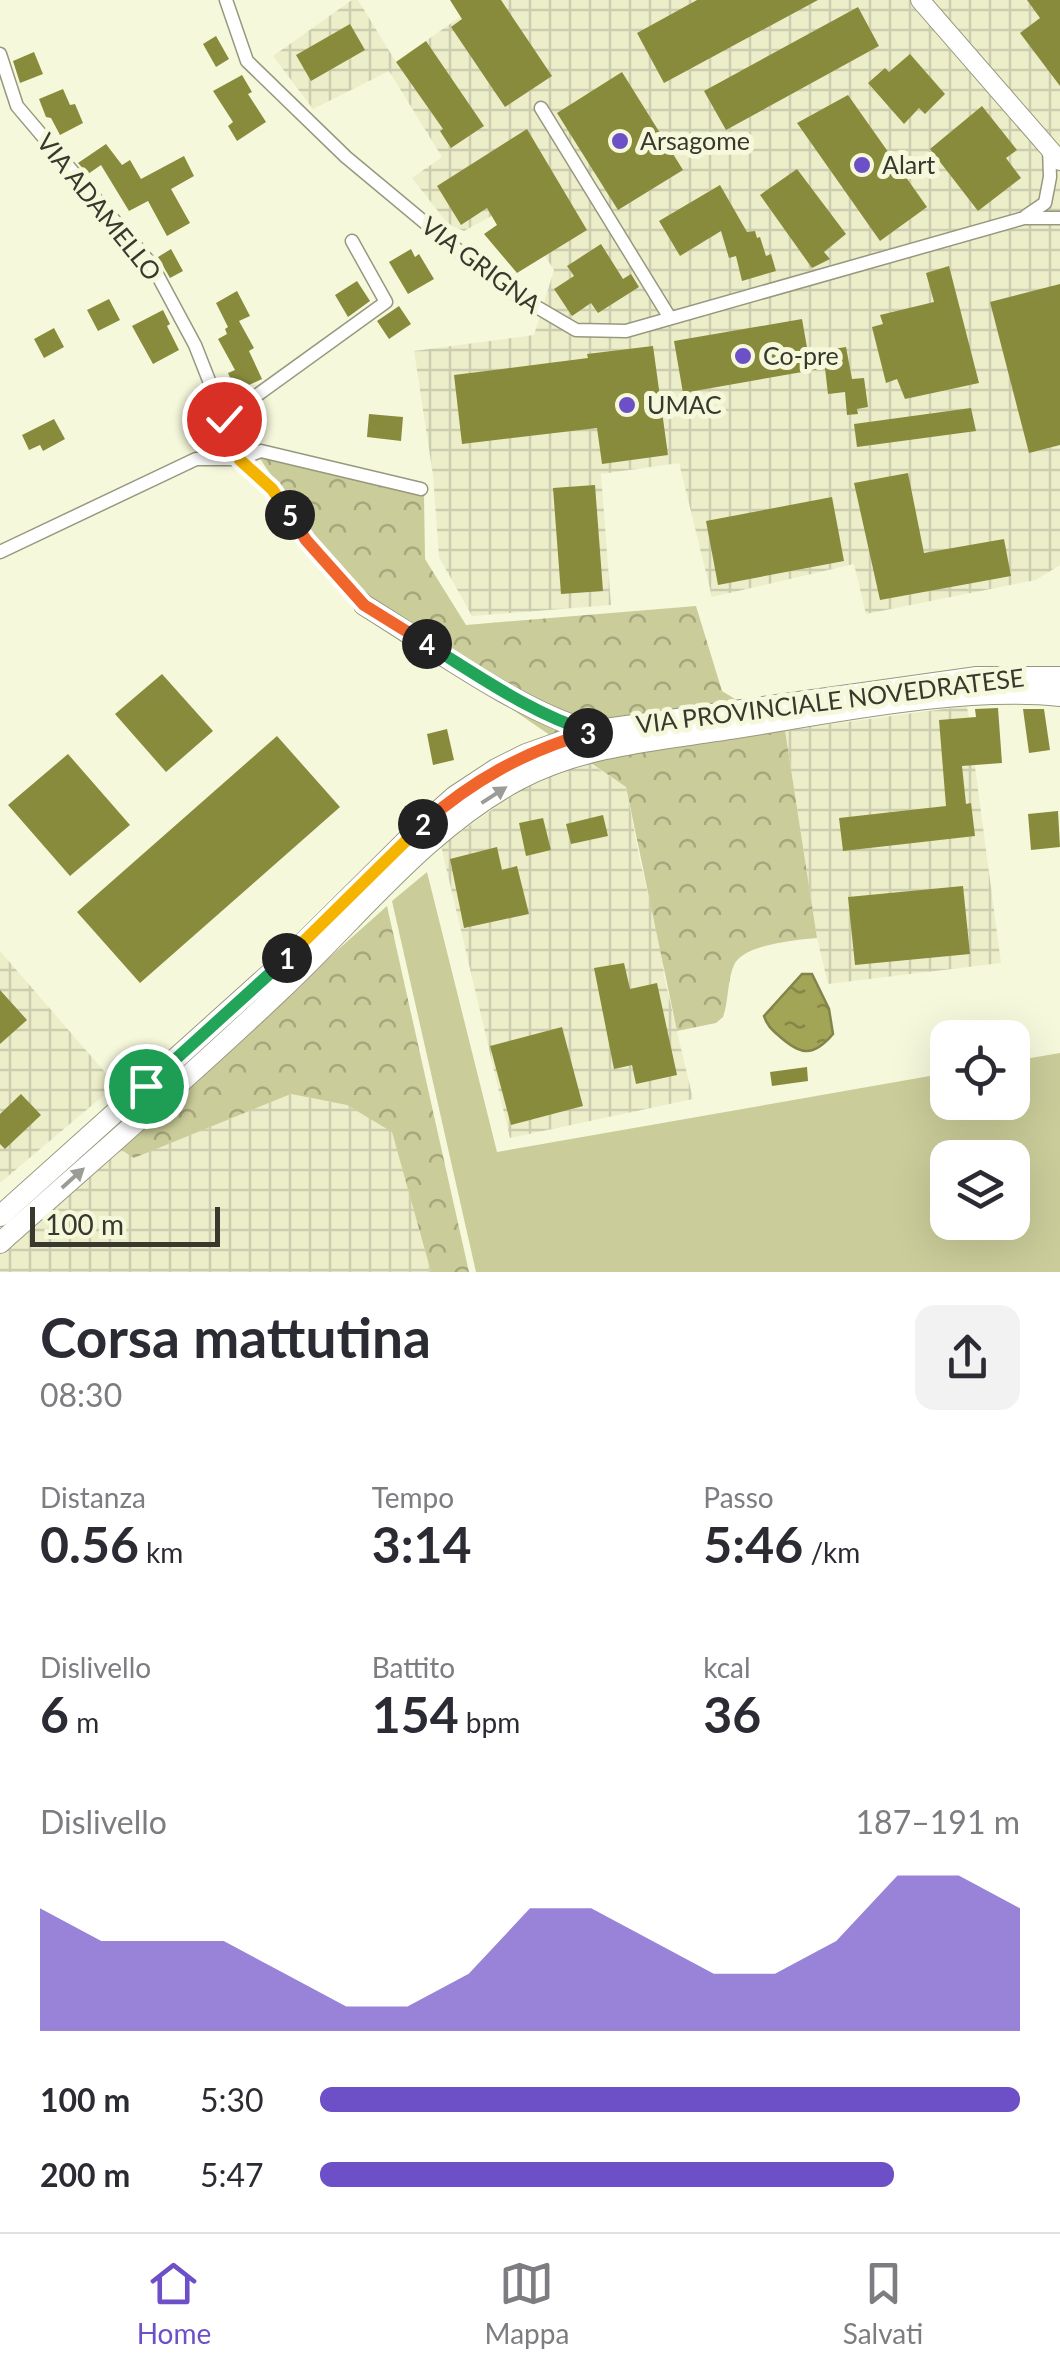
<!DOCTYPE html>
<html lang="it">
<head>
<meta charset="utf-8">
<style>
  body { margin:0; font-family:Lato,sans-serif; background:#f2f2f3; color:#2b2b33; height:100vh; display:flex; flex-direction:column; font-size:38px; white-space:nowrap }
  * { box-sizing:border-box; margin:0 }
  p { font-size:32px; color:#7c7c81 }
  .icon { flex:none; width:55px; height:55px; fill:none; stroke:currentColor; stroke-width:2; stroke-linecap:round; stroke-linejoin:round }
  .map { position:relative; height:1272px; overflow:hidden }
  .side { display:flex; flex-direction:column; background:#fff; flex:1 }
  .side>* { flex:none }
  .buttons { position:absolute; left:930px; top:1020px; display:grid; gap:20px }
  .buttons a { display:grid; place-items:center; width:100px; height:100px; border-radius:20px; background:#fff; box-shadow:0 10px 40px #0002; font-size:50px }
  .scale { position:absolute; left:30px; bottom:25px; width:190px; box-sizing:border-box; padding-left:10px; border:5px solid #38382d; border-top:0; font-size:28px; line-height:35px; white-space:nowrap; color:#38382d; -webkit-text-stroke:8px #f6f8dc; paint-order:stroke }
  .pin { position:absolute; display:grid; place-items:center; width:85px; height:85px; color:#fff; margin:-42px; border:5px solid #fff; border-radius:50%; box-shadow:0 2px 10px #0007 }
  .km { position:absolute; width:50px; height:50px; margin:-25px; border-radius:50%; background:#222; color:#fff; font-size:28px; line-height:50px; text-align:center }
  .round { display:grid; place-items:center; flex:none; width:105px; height:105px; border-radius:20px; background:#f2f2f3 }
  .headline { display:flex; align-items:center; justify-content:space-between; height:170px; padding:0 40px }
  h1 { font-size:55px; font-weight:700; line-height:75px }
  .metrics { display:grid; grid-template-columns:repeat(3,1fr); gap:15px; height:170px; padding:10px 40px }
  .metrics div { display:grid; align-content:center }
  .metrics b { font-size:50px; font-weight:700 }
  .metrics small { font-size:28px; font-weight:400 }
  .metrics p { font-size:28px }
  .chart { height:280px; padding:20px 40px }
  .chart p { display:flex; justify-content:space-between }
  .chart svg { width:100%; height:180px; margin-top:10px; fill:#6d4fc8; opacity:.7 }
  ul { padding:0 40px; list-style:none; font-size:32px }
  li { display:grid; grid-template-columns:160px 120px 1fr; align-items:center; height:75px }
  li i { height:25px; border-radius:12px; background:#6d4fc8 }
  .dock { display:flex; justify-content:space-around; align-items:center; height:140px; border-top:2px solid #e1e1e2; background:#fff; font-size:28px; color:#7c7c81 }
  .dock a { display:grid; justify-items:center; gap:5px }
  .dock .current { color:#6d4fc8 }
  .map>svg:first-child { display:block }
  .industrial { fill:url(#industrial-grid) }
  .green { fill:#cacc99; fill-rule:evenodd }
  .forest { fill:url(#forest-crowns) }
  .water { fill:url(#water-ripples); stroke:#82844a; stroke-width:2.5 }
  .building { fill:#898b3c }
  .lines { fill:none; stroke-linecap:round; stroke-linejoin:round }
  .street-casing { stroke:#97987e; stroke-width:15 }
  .secondary-casing { stroke:#97987e; stroke-width:20 }
  .primary-casing { stroke:#97987e; stroke-width:22 }
  .street { stroke:#fff; stroke-width:12 }
  .secondary { stroke:#fff; stroke-width:18 }
  .primary { stroke:#fff; stroke-width:20 }
  .oneway { fill:#9c9c96 }
  .split-1-casing { stroke:#fff; stroke-width:20 }
  .split-2-casing { stroke:#fff; stroke-width:20 }
  .split-3-casing { stroke:#fff; stroke-width:20 }
  .split-4-casing { stroke:#fff; stroke-width:20 }
  .split-5-casing { stroke:#fff; stroke-width:20 }
  .split-6-casing { stroke:#fff; stroke-width:20 }
  .split-1 { stroke:#22a559; stroke-width:12 }
  .split-2 { stroke:#f5b400; stroke-width:12 }
  .split-3 { stroke:#f0652b; stroke-width:12 }
  .split-4 { stroke:#22a559; stroke-width:12 }
  .split-5 { stroke:#f0652b; stroke-width:12 }
  .split-6 { stroke:#f5b400; stroke-width:12 }
  .poi-dot { fill:#6d4fc8; stroke:#f6f8dc; stroke-width:4 }
  .labels { text-anchor:middle; stroke-width:10; stroke-linejoin:round; paint-order:stroke }
  .poi-label { font-size:25px; fill:#38382d; stroke:#f6f8dc; text-anchor:start }
  .street-label { font-size:25px; fill:#38382d; stroke:#f6f8dc }
</style>
</head>
<body>
<div class="map">
<svg width="1060" height="1272" viewBox="0 0 1060 1272">
  <defs>
    <pattern id="industrial-grid" width="8" height="8" patternUnits="userSpaceOnUse" patternTransform="scale(2.5)"><rect width="8" height="8" fill="#eceeca"/><path d="M0 4h8M4 0v8" fill="none" stroke="#cbcdae"/></pattern>
    <pattern id="forest-crowns" width="20" height="18" patternUnits="userSpaceOnUse" patternTransform="scale(2.5)"><rect width="20" height="18" fill="#cacc99"/><path d="M2 6a3 3 0 1 1 6 0M12 15a3 3 0 1 1 6 0" fill="none" stroke="#a5a77d"/></pattern>
    <pattern id="water-ripples" width="26" height="14" patternUnits="userSpaceOnUse" patternTransform="scale(2.5)"><rect width="26" height="14" fill="#a2a456"/><path d="M2 4q2-2 4 0t4 0M15 11q2-2 4 0t4 0" fill="none" stroke="#858748"/></pattern>
  </defs>
  <rect width="100%" height="100%" fill="#f6f8dc"/>
  <path class="industrial" d="M352 0H358L396 62 484 0H1060V565L1036 580 866 614 854 564 712 597 679 463 601 474 611 605 472 616 439 557 433 475 414 351 534 335 554 270 512 205 464 231 448 224 412 178 442 157 389 71 313 109 273 56Z
    M967 706 1001 963 828 984 817 938 785 730Z
    M585 760 626 787 640 861 662 949 664 976 693 1099 510 1138 441 846 542 774Z
    M0 951 116 1085 0 1183Z
    M291 1094 347 1105 392 1131 431 1272H0V1250L117 1147 135 1157Z"/>
  <path class="green" d="M427 872 497 1152 947 1073 948 1102H1012L1013 1061 1060 1053V1272H476L392 901ZM948 1158H1012V1222H948Z"/>
  <path class="forest" d="M259 457 424 496 425 559 466 625 696 606 722 691 785 730 817 938C796 940 747 944 735 963 727 978 729 1001 723 1017L716 1023 677 1031 626 787 356 603Z
    M387 906 469 1272H431L392 1132 347 1105 291 1094 134 1158 117 1147Z"/>
  <path class="water" d="M802 974H812L829 1009 833 1034C812 1059 799 1054 778 1035 771 1029 767 1025 764 1016Z"/>
  <path class="building" d="M450 0H501L552 76 505 107 451 27 462 19Z
    M697 0H818L664 83 637 33Z
    M1027 0H1060V86L1020 33 1040 18Z
    M858 7 879 46 726 130 704 91Z
    M350 24 365 50 311 81 296 55Z
    M216 36 229 59 216 67 203 44Z
    M426 41 484 126 451 148 440 131 443 129 396 62Z
    M34 52 43 74 20 83 13 61Z
    M910 54 945 94 925 114 919 108 904 124 868 83 885 68 889 72Z
    M622 72 683 170 618 210 557 113Z
    M242 75 252 92 248 94 266 122 237 141 228 126 233 122 213 91Z
    M63 89 70 105 75 104 83 123 60 135 51 118 46 117 39 99Z
    M848 95 927 207 880 241 797 123Z
    M982 106 1017 150 1006 158 1021 178 978 211 930 149Z
    M527 129 587 230 517 273 484 234 497 225 487 208 461 225 437 186Z
    M106 144 122 165 130 160 141 179 184 156 194 176 171 189 190 223 167 236 148 201 129 211 101 165 88 174 78 163Z
    M797 169 846 234 824 252 830 259 812 268 760 195Z
    M720 185 747 232 755 231 757 238 760 237 766 256 771 254 776 271 742 281 736 256 729 258 721 231 680 256 659 221Z
    M601 244 623 279 631 274 639 287 598 313 591 303 572 316 554 289 574 276 567 266Z
    M171 249 183 271 170 278 158 257Z
    M411 249 415 257 419 254 434 279 408 294 389 262Z
    M949 266 979 383 905 399 897 379 886 383 872 327 883 324 880 315 934 302 926 273Z
    M357 281 370 301 348 317 335 295Z
    M1060 284V445L1029 453 990 302Z
    M237 291 250 316 239 321 254 348 249 351 262 379 236 391 228 373 235 370 218 339 227 334 225 329 228 327 216 303Z
    M109 299 120 320 98 331 87 310Z
    M399 306 411 324 389 339 377 321Z
    M163 310 170 324 167 326 179 350 153 364 132 326Z
    M802 319 808 353 846 347 852 379 864 378 868 407 857 409 858 414 847 415 845 392 828 394 825 368 683 393 674 341Z
    M54 328 64 347 44 358 34 339Z
    M653 346 668 455 602 464 597 428 462 444 454 375 588 358 587 354Z
    M971 408 976 431 857 447 854 424Z
    M369 414 403 417 401 441 367 437Z
    M54 419 65 439 43 451 40 445 29 450 22 435Z
    M908 473 924 553 1004 539 1011 576 880 600 854 483Z
    M595 485 603 591 561 594 553 488Z
    M832 497 844 561 718 585 706 521Z
    M162 674 213 731 166 772 115 714Z
    M998 708 1002 763 962 766 966 804 971 803 975 836 843 851 839 818 946 806 939 720 976 717 975 709Z
    M1023 709H1044L1050 750 1029 753Z
    M447 729 454 760 433 765 427 734Z
    M277 736 340 807 140 983 77 912Z
    M68 754 130 825 70 876 8 805Z
    M1058 811 1060 847 1031 850 1028 814Z
    M603 815 608 836 571 844 566 824Z
    M543 818 551 850 526 856 519 823Z
    M497 847 502 870 517 866 529 914 464 928 450 859Z
    M963 886 970 954 855 965 848 897Z
    M624 963 630 989 657 983 677 1075 636 1084 632 1065 614 1069 594 968Z
    M0 990 27 1020 0 1044Z
    M562 1027 583 1106 511 1125 490 1046Z
    M807 1067 808 1081 772 1086 770 1072Z
    M21 1094 41 1115 5 1149 0 1144V1114Z"/>
  <g class="lines">
    <g class="street-casing">
      <path id="street" d="M226 0 247 61 346 157 501 286 576 330 626 331 1024 218H1060
        M0 54 17 106 152 265 195 345 240 459 272 489 307 540 364 605
        M541 108 670 318
        M1026 216 1045 203 1050 177 1049 147
        M224 419 386 302 352 241
        M0 552 196 459H240L261 451 421 489"/>
    </g>
    <g class="secondary-casing">
      <path id="secondary" d="M920 0 1060 161"/>
    </g>
    <g class="primary-casing">
      <path id="primary" d="M364 605C431 646 517 710 591 731
        M0 1216 294 952 420 827 455 796 496 769 526 754 591 731 977 677H1060
        M0 1243C94 1159 190 1077 281 990 357 919 425 830 518 780 585 744 664 740 737 728 837 712 961 686 1060 696"/>
    </g>
    <use href="#street" class="street"/>
    <use href="#secondary" class="secondary"/>
    <use href="#primary" class="primary"/>
  </g>
  <defs><path id="oneway-solid" d="M-6-.8H1V-3.2L6.5 0L1 3.2V.8H-6Z" transform="scale(2.5)"/></defs>
  <g class="oneway">
    <use href="#oneway-solid" transform="translate(494 795) rotate(-33)"/>
    <use href="#oneway-solid" transform="translate(73 1178) rotate(-42)"/>
  </g>
  <g class="lines">
    <g class="split-1-casing">
      <path id="split-1" d="M146 1086 287 958"/>
    </g>
    <g class="split-2-casing">
      <path id="split-2" d="M287 958 423 824"/>
    </g>
    <g class="split-3-casing">
      <path id="split-3" d="M423 824C473 780 524 752 588 733"/>
    </g>
    <g class="split-4-casing">
      <path id="split-4" d="M427 644C479 676 532 714 591 732L588 733"/>
    </g>
    <g class="split-5-casing">
      <path id="split-5" d="M290 515 306 540 364 605 427 644"/>
    </g>
    <g class="split-6-casing">
      <path id="split-6" d="M224 419 240 460 272 489 290 515"/>
    </g>
    <use href="#split-1" class="split-1"/>
    <use href="#split-2" class="split-2"/>
    <use href="#split-3" class="split-3"/>
    <use href="#split-4" class="split-4"/>
    <use href="#split-5" class="split-5"/>
    <use href="#split-6" class="split-6"/>
  </g>
  <g class="poi-dot">
    <circle cx="620" cy="141" r="10"/>
    <circle cx="862" cy="165" r="10"/>
    <circle cx="743" cy="356" r="10"/>
    <circle cx="627" cy="405" r="10"/>
  </g>
  <g class="labels">
    <g class="poi-label">
      <text x="640" y="150">Arsagome</text>
      <text x="882" y="174">Alart</text>
      <text x="763" y="365">Co-pre</text>
      <text x="647" y="414">UMAC</text>
    </g>
    <g class="street-label">
      <text transform="translate(99 207) rotate(51)" y="9">VIA ADAMELLO</text>
      <text transform="translate(481 265) rotate(37)" y="9">VIA GRIGNA</text>
      <text transform="translate(830 701) rotate(-7)" y="9">VIA PROVINCIALE NOVEDRATESE</text>
    </g>
  </g>
</svg>
<div class="buttons">
<a><svg class="icon" aria-label="locate" viewBox="0 0 24 24"><circle cx="12" cy="12" r="6"/><path d="M12 2v4M12 18v4M2 12h4M18 12h4"/></svg></a>
<a><svg class="icon" aria-label="layers" viewBox="0 0 24 24"><path d="M12 4l9 5-9 5-9-5zM3 14l9 5 9-5"/></svg></a>
</div>
<div class="scale">100 m</div>
<div class="pin" style="left:146px;top:1086px;background:#1e9e55"><svg class="icon" aria-label="arrive" viewBox="0 0 24 24"><path d="M6 21V4h12l-3 4 3 4H6"/></svg></div>
<div class="pin" style="left:224px;top:419px;background:#d93025"><svg class="icon" aria-label="check" viewBox="0 0 24 24"><path d="M5 12l5 5 9-10"/></svg></div>
<b class="km" style="left:287px;top:958px">1</b>
<b class="km" style="left:423px;top:824px">2</b>
<b class="km" style="left:588px;top:733px">3</b>
<b class="km" style="left:427px;top:644px">4</b>
<b class="km" style="left:290px;top:515px">5</b>
</div>
<section class="side">
<div class="headline"><div><h1>Corsa mattutina</h1><p>08:30</p></div><a class="round"><svg class="icon" aria-label="share" viewBox="0 0 24 24"><path d="M12 15V3M7 8l5-5 5 5M5 13v7h14v-7"/></svg></a></div>
<div class="metrics">
<div><p>Distanza</p><b>0.56<small> km</small></b></div>
<div><p>Tempo</p><b>3:14</b></div>
<div><p>Passo</p><b>5:46<small> /km</small></b></div>
</div>
<div class="metrics">
<div><p>Dislivello</p><b>6<small> m</small></b></div>
<div><p>Battito</p><b>154<small> bpm</small></b></div>
<div><p>kcal</p><b>36</b></div>
</div>
<div class="chart"><p><span>Dislivello</span>187–191 m</p>
<svg viewBox="0 0 160 44" preserveAspectRatio="none"><path d="M0 44V14L10 22L20 22L30 22L40 30L50 38L60 38L70 30L80 14L90 14L100 22L110 30L120 30L130 22L140 6L150 6L160 14V44z"/></svg>
</div>
<ul>
<li><b>100 m</b>5:30<i style="width:100%"></i></li>
<li><b>200 m</b>5:47<i style="width:82%"></i></li>
</ul>
</section>
<nav class="dock">
<a class="current"><svg class="icon" aria-label="home" viewBox="0 0 24 24"><path d="M3 11l9-7 9 7M6 9v11h12V9"/></svg>Home</a>
<a><svg class="icon" aria-label="map" viewBox="0 0 24 24"><path d="M3 6l6-2 6 2 6-2v14l-6 2-6-2-6 2zM9 4v14M15 6v14"/></svg>Mappa</a>
<a><svg class="icon" aria-label="saved" viewBox="0 0 24 24"><path d="M7 4h10v16l-5-4-5 4z"/></svg>Salvati</a>
</nav>
</body>
</html>
